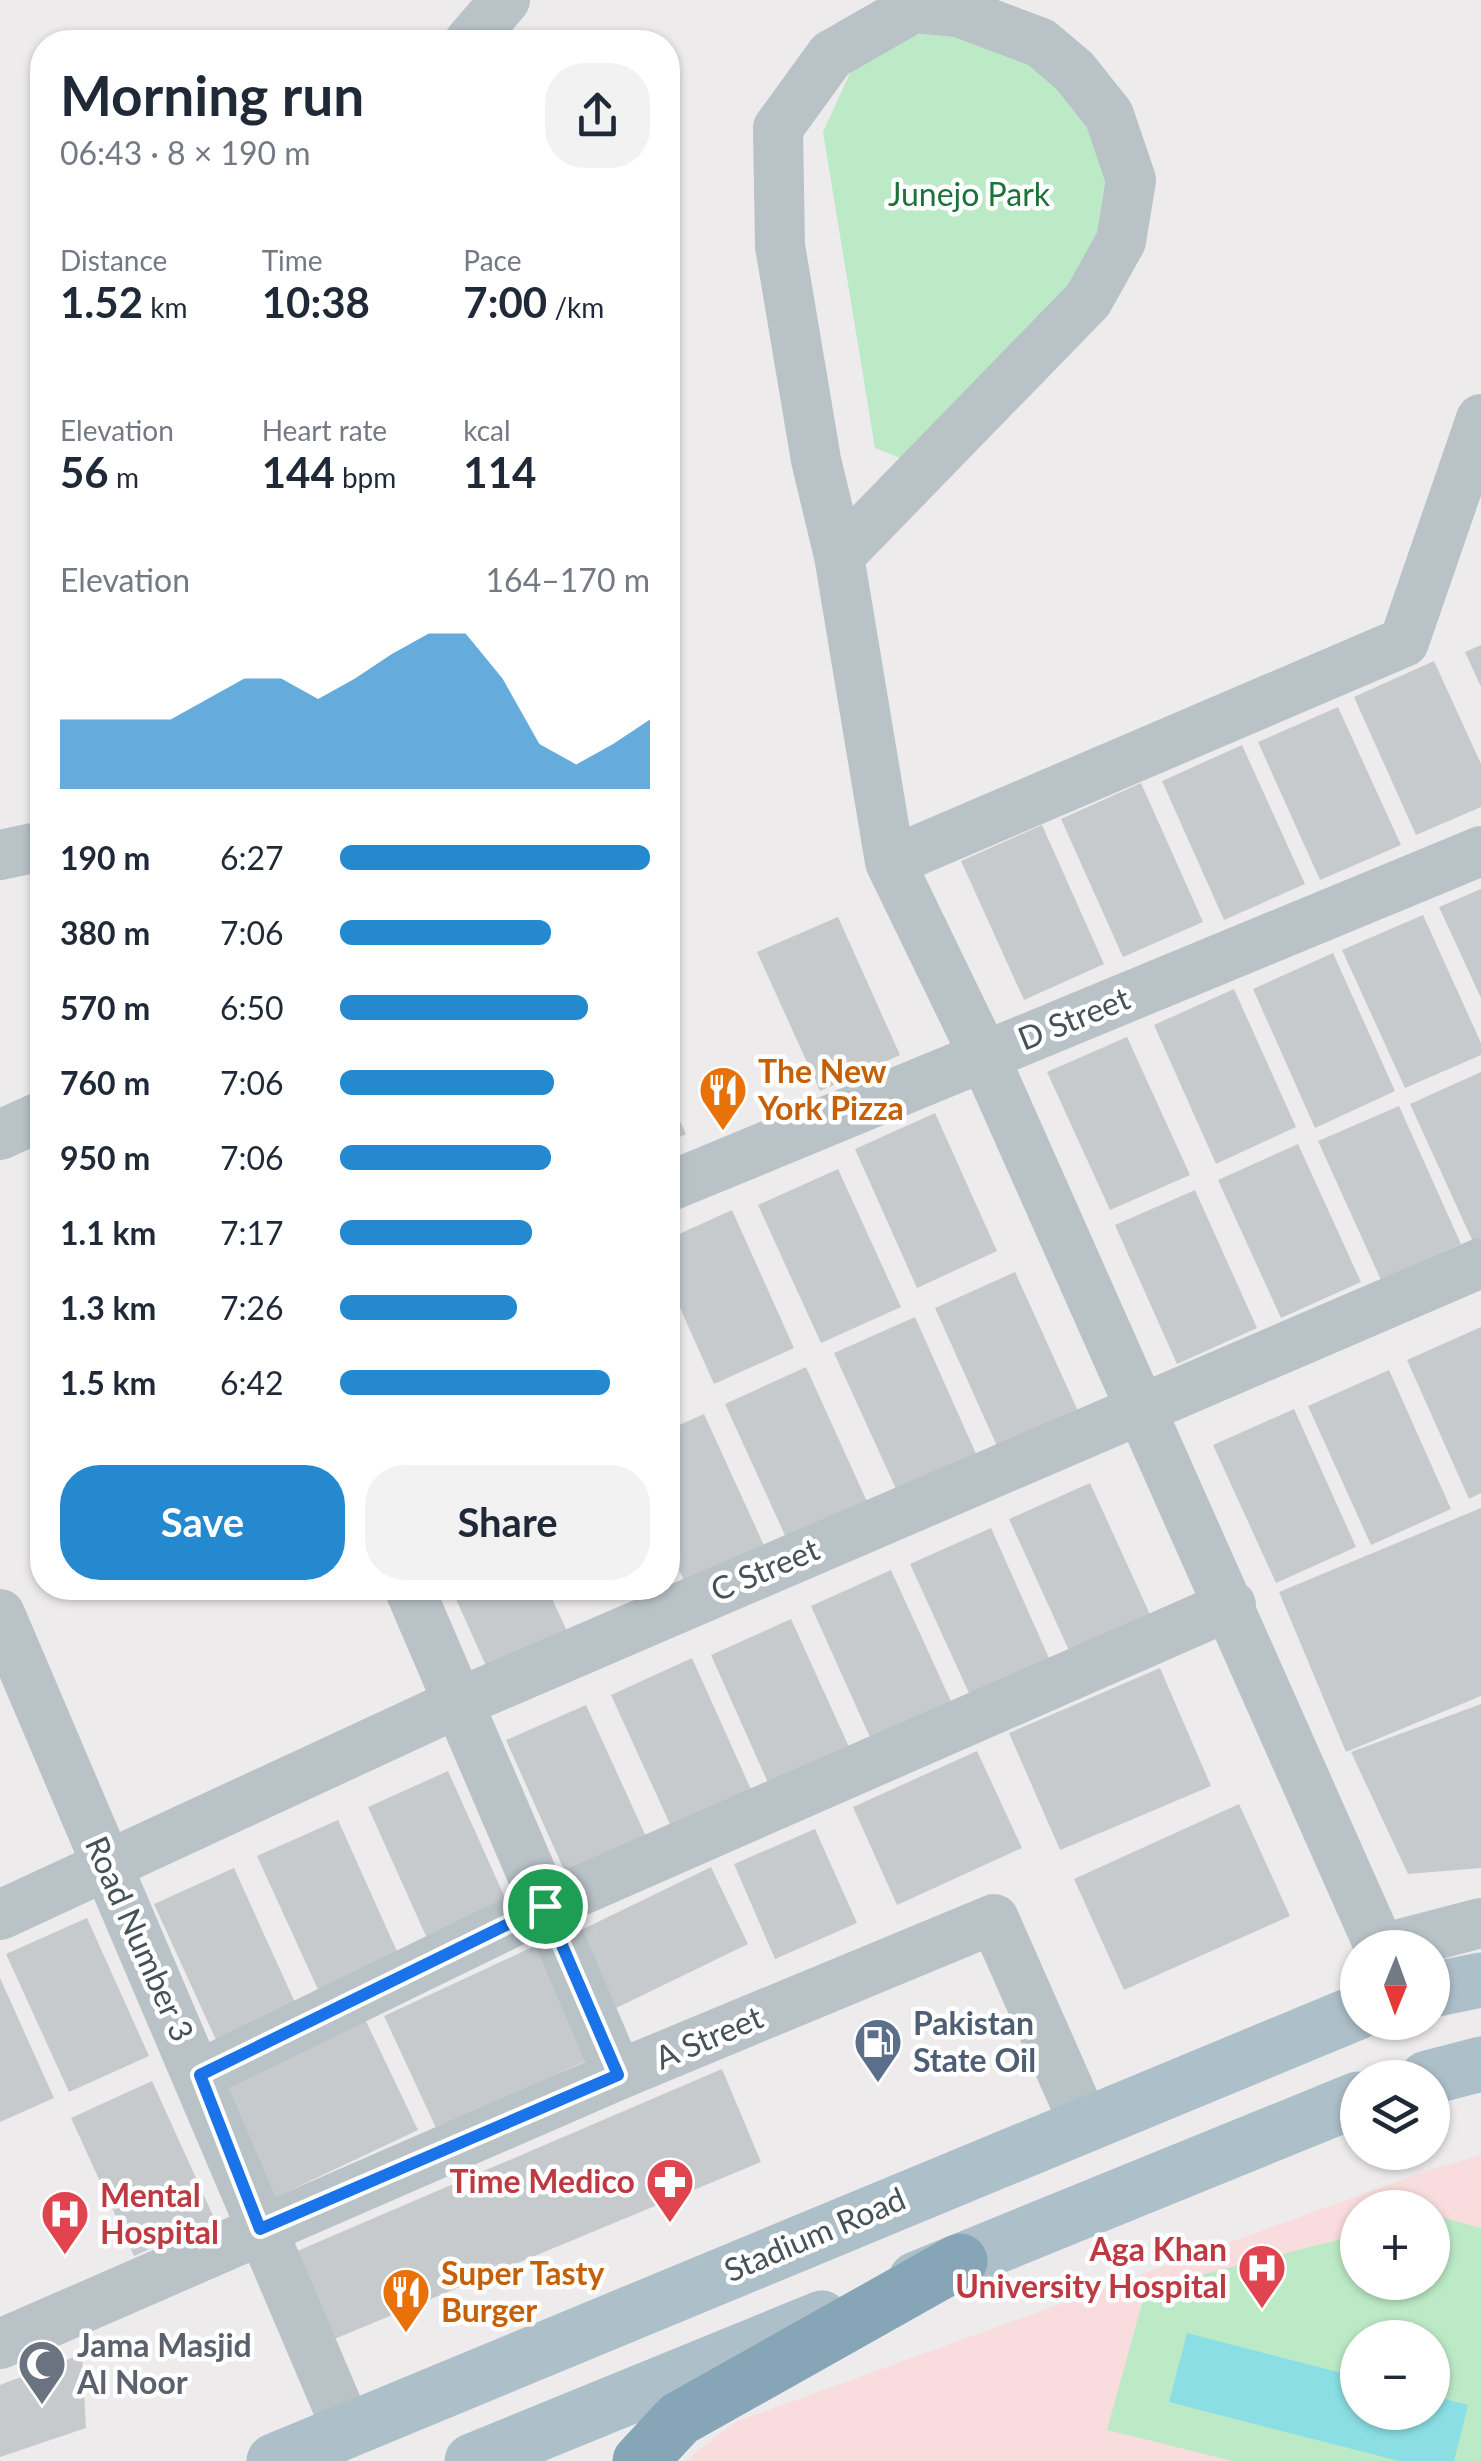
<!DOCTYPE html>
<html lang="en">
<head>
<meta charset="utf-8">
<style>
  body { margin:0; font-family:Lato,sans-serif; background:#f2f2f3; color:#1f2937; height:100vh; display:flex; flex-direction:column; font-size:38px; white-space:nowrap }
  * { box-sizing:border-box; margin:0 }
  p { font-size:32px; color:#747a83 }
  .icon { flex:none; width:55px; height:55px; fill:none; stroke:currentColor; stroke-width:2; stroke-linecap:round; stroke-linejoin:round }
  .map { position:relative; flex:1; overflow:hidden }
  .panel { position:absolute; left:30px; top:30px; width:650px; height:1570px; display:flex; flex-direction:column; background:#fff; border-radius:40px; box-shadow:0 2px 8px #0004 }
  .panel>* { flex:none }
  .needle { width:65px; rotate:181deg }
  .fabs { position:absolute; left:1340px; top:1930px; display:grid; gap:20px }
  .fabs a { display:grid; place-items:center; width:110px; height:110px; border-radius:50%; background:#fff; box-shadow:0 2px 8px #0004; font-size:50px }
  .pin { position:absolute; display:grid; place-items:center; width:85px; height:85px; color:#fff; margin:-42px; border:5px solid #fff; border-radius:50%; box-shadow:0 2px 10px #0007 }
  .round { display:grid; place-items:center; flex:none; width:105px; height:105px; border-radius:40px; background:#f2f2f3 }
  .head { display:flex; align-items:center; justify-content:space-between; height:170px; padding:0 30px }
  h1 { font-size:55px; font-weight:700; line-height:75px }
  .metrics { display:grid; grid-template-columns:repeat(3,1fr); gap:15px; height:170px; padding:10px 30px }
  .metrics div { display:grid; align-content:center }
  .metrics b { font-size:42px; font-weight:700 }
  .metrics small { font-size:28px; font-weight:400 }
  .metrics p { font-size:28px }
  .chart { height:280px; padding:20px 30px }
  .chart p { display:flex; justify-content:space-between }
  .chart svg { width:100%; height:180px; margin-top:10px; fill:#2589cf; opacity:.7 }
  .button { display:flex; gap:20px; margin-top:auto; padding:20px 30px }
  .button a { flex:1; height:115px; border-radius:40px; background:#2589cf; color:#fff; font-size:40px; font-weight:700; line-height:115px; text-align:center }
  .button a+a { background:#f2f2f3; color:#1f2937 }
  ul { padding:0 30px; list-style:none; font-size:32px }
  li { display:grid; grid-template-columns:160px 120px 1fr; align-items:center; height:75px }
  li i { height:25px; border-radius:12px; background:#2589cf }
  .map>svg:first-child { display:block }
  .medical { fill:#f8dcde; fill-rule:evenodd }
  .green { fill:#bceac6; fill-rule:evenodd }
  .water { fill:#8bdfe4 }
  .building { fill:#c6cacd }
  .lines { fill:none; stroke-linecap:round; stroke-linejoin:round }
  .minor { stroke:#b8c2c7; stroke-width:50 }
  .major { stroke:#adbfc9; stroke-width:55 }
  .highway { stroke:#86a6b8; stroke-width:55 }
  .route-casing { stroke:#fff; stroke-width:20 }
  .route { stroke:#1a73e8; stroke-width:12 }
  .labels { text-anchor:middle; stroke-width:9; stroke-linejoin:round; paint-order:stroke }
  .park-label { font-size:32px; fill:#1c723a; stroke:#fff }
  .street-label { font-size:32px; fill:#455257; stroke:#fff }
  .food-label { font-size:32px; font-weight:bold; fill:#c56008; stroke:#fff; text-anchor:start }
  .service-label { font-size:32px; font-weight:bold; fill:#4e5e75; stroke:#fff; text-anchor:start }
  .health-label { font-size:32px; font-weight:bold; fill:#be3a42; stroke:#fff; text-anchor:end }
  .worship-label { font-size:32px; font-weight:bold; fill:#5b616d; stroke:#fff; text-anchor:start }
</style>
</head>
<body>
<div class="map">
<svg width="1481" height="2461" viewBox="0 0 1481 2461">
  <rect width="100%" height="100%" fill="#eeebec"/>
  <path class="medical" d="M1481 2155V2461H686L735 2422 1426 2171ZM1358 2208H1432V2282H1358ZM1358 2338H1432V2412H1358Z"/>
  <path class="green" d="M930 32 989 41 1046 72 1090 126 1109 185 1099 247 1044 322 900 458 875 448 823 132 850 73 888 41Z
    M1437 2216 1481 2228V2461H1233L1107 2430 1146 2289 1357 2235 1358 2282H1432L1433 2217ZM1358 2338H1432V2412H1358Z"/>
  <path class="water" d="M1187 2333 1357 2377 1358 2412H1432L1433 2396 1468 2405 1454 2461H1399L1169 2402Z"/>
  <path class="building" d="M1481 645V687L1465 652Z
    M1434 661 1481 764V807L1416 835 1354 697Z
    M1338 707 1401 845 1320 880 1258 742Z
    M1242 745 1305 884 1224 920 1162 781Z
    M1141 783 1203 922 1123 957 1061 819Z
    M1042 825 1104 964 1024 1000 961 861Z
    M1481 889V998L1439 907Z
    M1423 915 1481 1043V1055L1405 1088 1342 950Z
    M838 917 900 1055 820 1091 757 952Z
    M1333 953 1395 1091 1315 1128 1253 989Z
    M1234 989 1296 1127 1216 1164 1154 1025Z
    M1127 1037 1190 1175 1110 1210 1047 1072Z
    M1481 1072V1238L1473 1242 1410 1104Z
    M668 1095 686 1134 668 1143Z
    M1399 1106 1461 1244 1381 1280 1318 1141Z
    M935 1113 997 1251 917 1288 855 1149Z
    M1298 1144 1361 1282 1281 1318 1218 1180Z
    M838 1169 901 1307 821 1343 758 1205Z
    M1195 1190 1257 1328 1177 1364 1115 1225Z
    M732 1210 794 1348 714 1384 668 1281V1239Z
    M1015 1272 1078 1411 997 1446 935 1308Z
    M915 1317 977 1456 897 1491 834 1353Z
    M1481 1327V1493L1469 1499 1407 1360Z
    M806 1367 869 1506 788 1542 725 1404Z
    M1389 1370 1451 1509 1371 1545 1308 1406Z
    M1294 1409 1356 1547 1276 1583 1213 1445Z
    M704 1414 767 1552 687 1587 668 1546V1430Z
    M1090 1483 1153 1621 1072 1657 1009 1519Z
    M1481 1508V1696L1346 1752 1279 1592Z
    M991 1528 1053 1667 973 1702 910 1564Z
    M891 1570 954 1708 873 1744 811 1606Z
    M451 1588H547L567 1631 487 1668Z
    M791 1619 854 1758 773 1794 711 1655Z
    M692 1658 754 1796 674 1833 611 1695Z
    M1160 1668 1211 1786 1060 1850 1009 1733Z
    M1481 1704V1868L1408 1874 1351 1752Z
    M586 1705 649 1843 568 1879 506 1740Z
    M977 1751 1022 1848 897 1905 853 1807Z
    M448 1771 510 1909 430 1945 368 1807Z
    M1239 1804 1290 1916 1124 1990 1074 1879Z
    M338 1820 400 1958 320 1994 257 1856Z
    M815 1829 857 1923 775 1959 734 1864Z
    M711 1867 748 1944 610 2011 573 1934Z
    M234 1868 297 2007 217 2042 154 1904Z
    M87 1918 149 2056 69 2092 6 1954Z
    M539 1944 592 2058 437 2130 384 2016Z
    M0 1978 54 2098 0 2122Z
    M364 2017 418 2130 274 2198 220 2085Z
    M722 2069 761 2162 332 2340 295 2252Z
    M152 2081 215 2220 134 2256 71 2118Z
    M82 2354 86 2428 0 2457V2385Z"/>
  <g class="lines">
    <path class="minor" d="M469 42 505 0
      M839 556 1088 300 1121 241 1131 180 1109 115 1074 71 1041 43 959 12 913 8 831 55 778 128 780 246 816 460 839 556 890 862 984 1056 1380 1948
      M0 855 42 846
      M890 862 1404 642 1481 419
      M0 1135 42 1116
      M668 1187 1481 851
      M409 1588 618 2075
      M0 1614 347 2429
      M0 1915 458 1703 1481 1263
      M1385 1948 1481 1923
      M199 2075 545 1906 1231 1605
      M0 2344 618 2075 994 1919 1084 2123"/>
    <path class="major" d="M1432 1990 1481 1980
      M1427 2078 1481 2064
      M916 2279 1358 2099
      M274 2461 1358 2012
      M472 2461 822 2318"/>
    <path class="highway" d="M640 2461 679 2419 960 2261"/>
  </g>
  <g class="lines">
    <g class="route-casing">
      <path id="route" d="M545 1906 618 2075 260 2229 200 2075Z"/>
    </g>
    <use href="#route" class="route"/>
  </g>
  <defs>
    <g id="restaurant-pin" transform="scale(2.5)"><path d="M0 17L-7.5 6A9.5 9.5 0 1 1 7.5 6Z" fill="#e8710a" stroke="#fff"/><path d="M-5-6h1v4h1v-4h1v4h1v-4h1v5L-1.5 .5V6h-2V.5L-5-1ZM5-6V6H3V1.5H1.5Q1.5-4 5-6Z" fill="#fff"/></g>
    <g id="fuel-pin" transform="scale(2.5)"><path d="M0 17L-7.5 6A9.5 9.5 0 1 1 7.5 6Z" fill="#5c6f8a" stroke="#fff"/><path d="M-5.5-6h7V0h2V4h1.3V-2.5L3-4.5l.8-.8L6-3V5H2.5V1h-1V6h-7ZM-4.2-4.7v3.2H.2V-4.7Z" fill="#fff"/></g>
    <g id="pharmacy-pin" transform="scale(2.5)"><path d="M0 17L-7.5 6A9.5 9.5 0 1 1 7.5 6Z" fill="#e0444e" stroke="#fff"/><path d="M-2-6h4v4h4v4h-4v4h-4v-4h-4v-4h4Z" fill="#fff"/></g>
    <g id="hospital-pin" transform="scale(2.5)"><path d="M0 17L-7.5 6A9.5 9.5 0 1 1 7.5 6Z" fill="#e0444e" stroke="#fff"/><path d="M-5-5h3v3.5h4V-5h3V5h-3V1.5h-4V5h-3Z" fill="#fff"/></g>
    <g id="mosque-pin" transform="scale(2.5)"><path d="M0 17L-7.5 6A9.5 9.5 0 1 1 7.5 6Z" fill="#6b7280" stroke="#fff"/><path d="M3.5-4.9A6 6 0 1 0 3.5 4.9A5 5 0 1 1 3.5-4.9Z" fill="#fff"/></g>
  </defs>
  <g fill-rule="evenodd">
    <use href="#restaurant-pin" x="723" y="1090"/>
    <use href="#fuel-pin" x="878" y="2042"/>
    <use href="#pharmacy-pin" x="670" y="2182"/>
    <use href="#hospital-pin" x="65" y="2214"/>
    <use href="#hospital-pin" x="1262" y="2268"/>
    <use href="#restaurant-pin" x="406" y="2292"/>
    <use href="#mosque-pin" x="42" y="2364"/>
  </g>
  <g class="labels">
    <g class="park-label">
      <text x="969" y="206">Junejo Park</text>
    </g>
    <g class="street-label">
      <text transform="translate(1074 1019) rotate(-22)" y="11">D Street</text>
      <text transform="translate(765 1570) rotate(-23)" y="11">C Street</text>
      <text transform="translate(139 1939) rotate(66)" y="11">Road Number 3</text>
      <text transform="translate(709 2038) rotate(-23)" y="11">A Street</text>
      <text transform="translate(815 2235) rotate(-23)" y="11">Stadium Road</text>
    </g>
    <g class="food-label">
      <text x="758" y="1083">The New<tspan x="758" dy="37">York Pizza</tspan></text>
      <text x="441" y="2285">Super Tasty<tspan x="441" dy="37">Burger</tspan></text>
    </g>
    <g class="service-label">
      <text x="913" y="2035">Pakistan<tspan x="913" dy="37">State Oil</tspan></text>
    </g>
    <g class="health-label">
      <text x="635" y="2193">Time Medico</text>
      <text x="100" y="2207" text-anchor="start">Mental<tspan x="100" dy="37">Hospital</tspan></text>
      <text x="1227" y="2261">Aga Khan<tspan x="1227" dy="37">University Hospital</tspan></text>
    </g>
    <g class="worship-label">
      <text x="77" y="2357">Jama Masjid<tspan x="77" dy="37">Al Noor</tspan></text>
    </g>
  </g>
</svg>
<div class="fabs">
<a><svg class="needle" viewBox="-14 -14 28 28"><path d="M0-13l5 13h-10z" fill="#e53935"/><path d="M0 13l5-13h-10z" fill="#747a83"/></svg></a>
<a><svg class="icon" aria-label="layers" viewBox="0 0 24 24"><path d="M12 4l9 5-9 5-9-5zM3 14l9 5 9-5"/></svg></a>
<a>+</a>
<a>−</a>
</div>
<div class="pin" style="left:545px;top:1906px;background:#1e9e55"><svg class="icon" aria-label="arrive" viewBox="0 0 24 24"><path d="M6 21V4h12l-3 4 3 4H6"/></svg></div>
<section class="panel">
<div class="head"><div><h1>Morning run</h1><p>06:43 · 8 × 190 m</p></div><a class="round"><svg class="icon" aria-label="share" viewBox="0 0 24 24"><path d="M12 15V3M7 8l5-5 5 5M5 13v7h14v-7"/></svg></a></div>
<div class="metrics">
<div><p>Distance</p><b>1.52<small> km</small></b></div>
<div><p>Time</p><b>10:38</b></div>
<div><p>Pace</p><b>7:00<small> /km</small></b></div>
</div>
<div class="metrics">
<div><p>Elevation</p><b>56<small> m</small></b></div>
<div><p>Heart rate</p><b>144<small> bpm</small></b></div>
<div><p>kcal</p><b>114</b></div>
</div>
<div class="chart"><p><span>Elevation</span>164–170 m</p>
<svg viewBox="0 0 160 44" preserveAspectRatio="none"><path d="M0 44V27L10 27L20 27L30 27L40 22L50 17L60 17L70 22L80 17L90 11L100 6L110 6L120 17L130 33L140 38L150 33L160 27V44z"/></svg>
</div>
<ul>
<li><b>190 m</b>6:27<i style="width:100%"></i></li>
<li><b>380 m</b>7:06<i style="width:68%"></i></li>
<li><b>570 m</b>6:50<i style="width:80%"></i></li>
<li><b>760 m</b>7:06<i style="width:69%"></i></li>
<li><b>950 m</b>7:06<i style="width:68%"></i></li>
<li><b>1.1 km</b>7:17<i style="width:62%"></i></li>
<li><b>1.3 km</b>7:26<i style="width:57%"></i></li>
<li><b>1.5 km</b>6:42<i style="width:87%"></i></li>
</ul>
<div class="button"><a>Save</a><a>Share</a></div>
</section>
</div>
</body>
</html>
